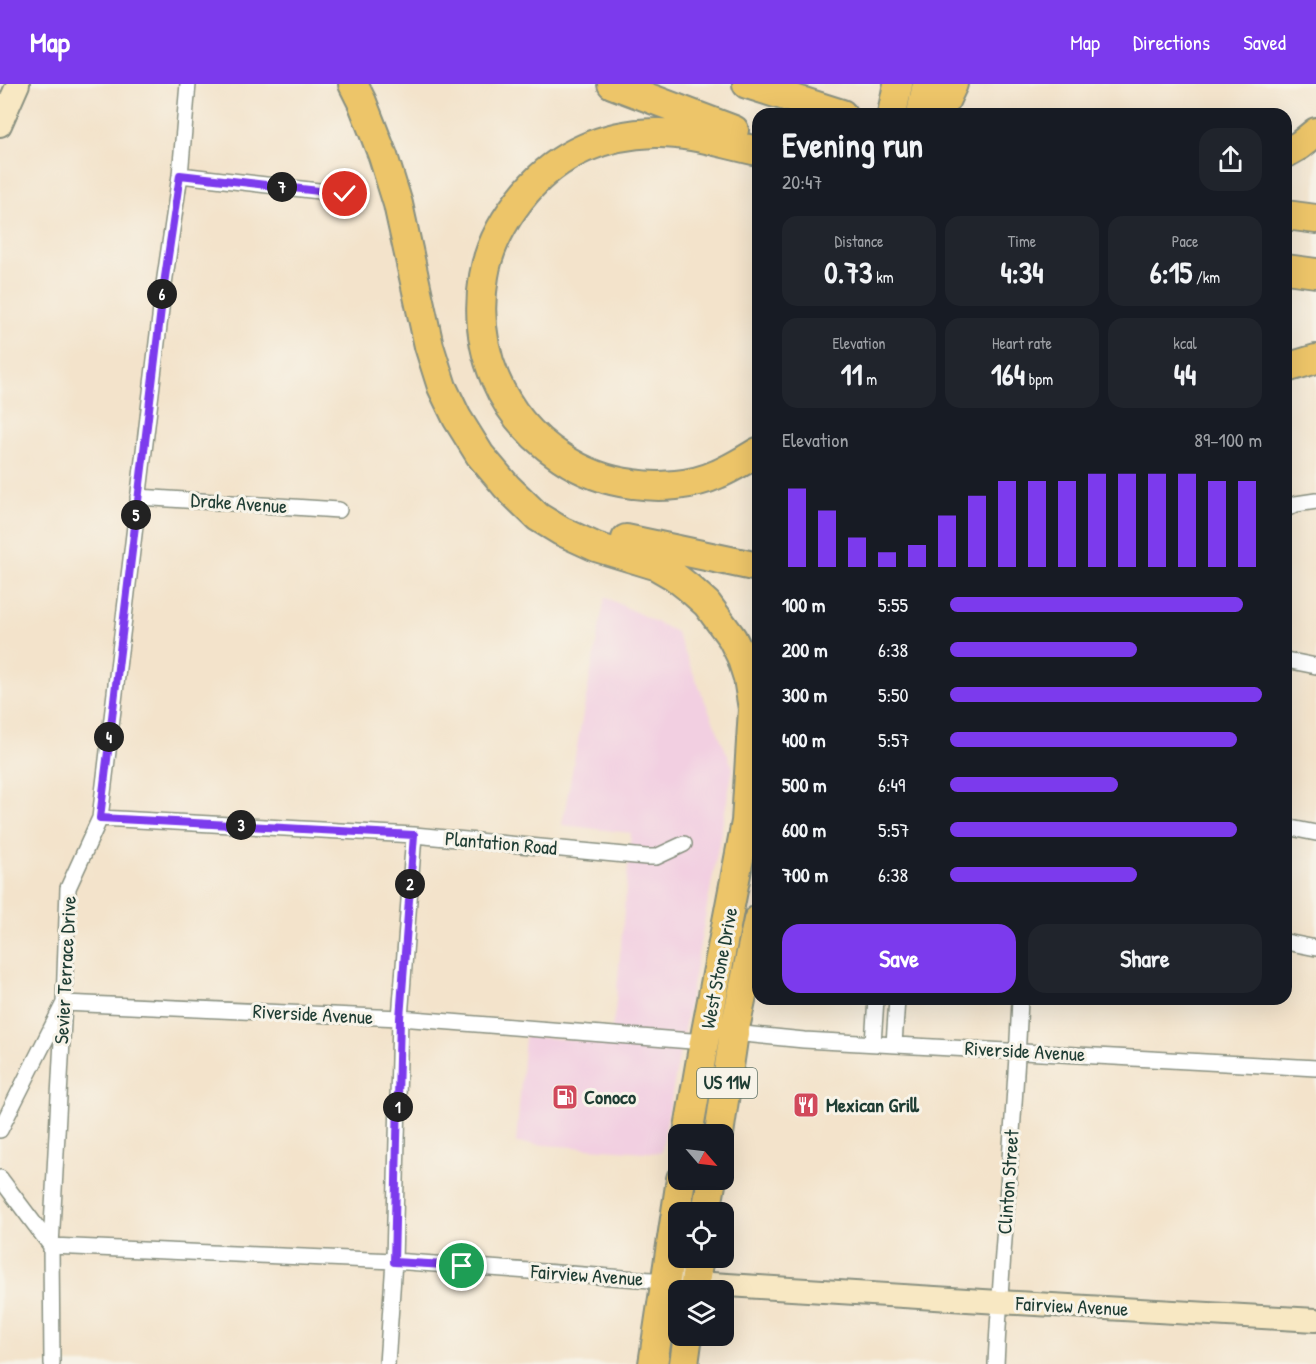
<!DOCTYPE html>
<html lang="en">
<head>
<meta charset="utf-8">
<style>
  body { margin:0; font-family:"Patrick Hand",sans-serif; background:#20242c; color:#f1f3f6; height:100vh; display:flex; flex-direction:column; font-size:22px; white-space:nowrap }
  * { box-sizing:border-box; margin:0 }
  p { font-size:20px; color:#9ea1a6 }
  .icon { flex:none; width:33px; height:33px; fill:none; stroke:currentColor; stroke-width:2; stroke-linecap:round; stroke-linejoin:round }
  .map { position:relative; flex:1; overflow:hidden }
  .panel { position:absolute; left:752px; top:24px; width:540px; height:897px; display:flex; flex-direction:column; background:#171b24; border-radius:18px; box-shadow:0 6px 24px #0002 }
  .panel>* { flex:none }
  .needle { width:39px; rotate:118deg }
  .tools { position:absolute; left:668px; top:1040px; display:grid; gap:12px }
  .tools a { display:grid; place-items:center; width:66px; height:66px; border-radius:12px; background:#171b24; box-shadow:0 6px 24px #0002; font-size:30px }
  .pin { position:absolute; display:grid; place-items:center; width:51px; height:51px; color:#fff; margin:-26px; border:3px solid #fff; border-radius:50%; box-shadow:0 2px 6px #0007 }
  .km { position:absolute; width:30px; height:30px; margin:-15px; border-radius:50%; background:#222; color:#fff; font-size:16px; line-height:30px; text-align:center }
  .round { display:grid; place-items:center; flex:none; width:63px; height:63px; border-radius:18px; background:#20242c }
  .overview { display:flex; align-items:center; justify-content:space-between; height:102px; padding:0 30px }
  h1 { font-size:33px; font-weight:700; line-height:45px }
  .figures { display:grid; grid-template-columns:repeat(3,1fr); gap:9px; height:102px; padding:6px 30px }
  .figures div { display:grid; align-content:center; border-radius:15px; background:#20242c; text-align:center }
  .figures b { font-size:30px; font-weight:700 }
  .figures small { font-size:16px; font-weight:400 }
  .figures p { font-size:16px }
  .chart { height:168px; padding:12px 30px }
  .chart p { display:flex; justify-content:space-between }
  .chart svg { width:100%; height:108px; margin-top:6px; stroke:#7c3aed; stroke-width:6 }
  .action { display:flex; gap:12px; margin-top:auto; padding:12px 30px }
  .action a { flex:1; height:69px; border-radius:18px; background:#7c3aed; color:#fff; font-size:24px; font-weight:700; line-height:69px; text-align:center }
  .action a+a { background:#20242c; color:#f1f3f6 }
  ul { padding:0 30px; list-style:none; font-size:20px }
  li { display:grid; grid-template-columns:96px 72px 1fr; align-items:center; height:45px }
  li i { height:15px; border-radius:8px; background:#7c3aed }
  header { display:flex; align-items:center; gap:36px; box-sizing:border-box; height:84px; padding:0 30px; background:#7c3aed; color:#fff }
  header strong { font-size:28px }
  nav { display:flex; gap:33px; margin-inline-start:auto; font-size:21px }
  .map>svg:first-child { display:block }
  .built { fill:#f2cfe1 }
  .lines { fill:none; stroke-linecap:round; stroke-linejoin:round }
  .street-casing { stroke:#899080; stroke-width:18 }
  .secondary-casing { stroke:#899080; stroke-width:26 }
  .highway-casing { stroke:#899080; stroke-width:32 }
  .street { stroke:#fff; stroke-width:15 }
  .secondary { stroke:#f8e8c3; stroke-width:22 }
  .highway { stroke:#edc569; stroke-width:28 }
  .route-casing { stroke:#fff; stroke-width:12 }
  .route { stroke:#7c3aed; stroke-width:8 }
  .labels { text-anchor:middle; stroke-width:6; stroke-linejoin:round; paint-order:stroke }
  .shield { fill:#f7f3e8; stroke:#60746a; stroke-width:1.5 }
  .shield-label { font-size:18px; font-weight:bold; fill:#1f3d34 }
  .street-label { font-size:20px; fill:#1f3d34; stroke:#f7f3e8 }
  .poi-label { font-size:20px; font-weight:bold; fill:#1f3d34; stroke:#f7f3e8; text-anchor:start }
</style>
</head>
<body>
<header>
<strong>Map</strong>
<nav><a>Map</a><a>Directions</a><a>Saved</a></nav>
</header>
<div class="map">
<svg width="1316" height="1280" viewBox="0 0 1316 1280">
  <rect width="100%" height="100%" fill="#f7f3e8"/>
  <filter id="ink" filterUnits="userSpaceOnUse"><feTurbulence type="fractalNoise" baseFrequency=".0167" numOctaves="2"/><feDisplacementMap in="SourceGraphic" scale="12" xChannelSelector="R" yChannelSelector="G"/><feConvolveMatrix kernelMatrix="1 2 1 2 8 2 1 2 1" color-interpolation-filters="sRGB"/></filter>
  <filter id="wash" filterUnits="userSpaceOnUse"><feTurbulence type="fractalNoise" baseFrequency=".008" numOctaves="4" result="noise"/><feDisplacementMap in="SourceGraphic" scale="24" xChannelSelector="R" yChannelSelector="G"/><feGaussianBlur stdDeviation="1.35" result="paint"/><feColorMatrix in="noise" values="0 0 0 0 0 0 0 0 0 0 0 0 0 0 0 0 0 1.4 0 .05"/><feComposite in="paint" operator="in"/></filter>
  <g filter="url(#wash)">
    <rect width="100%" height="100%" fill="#f3e3cb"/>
    <path class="built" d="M605 513 676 548 733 684 661 1069 516 1059 525 952 609 959 615 927 631 749 562 741Z"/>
  </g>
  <g filter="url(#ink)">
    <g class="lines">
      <g class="street-casing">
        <path id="street" d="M180 91 345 110
          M138 413 339 426
          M1286 425 1296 420 1316 417
          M1286 576 1316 582
          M100 734 414 751 646 773H656L684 760
          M1286 743 1316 749
          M1286 858 1316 864
          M734 949 804 956 1316 984
          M873 959 876 915
          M894 960 897 915
          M0 1046 64 919 400 934 704 958
          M0 1094 51 1162 394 1177 665 1197
          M52 1280 51 1162 64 919 68 804 100 734 164 200 180 91 188 0
          M387 1280 394 1177 400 934 414 751
          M996 1280C1002 1158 1015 1037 1020 915"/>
      </g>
      <g class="secondary-casing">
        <path id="secondary" d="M0 41 18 0
          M665 1197 999 1218 1316 1236"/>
      </g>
      <g class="highway-casing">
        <path id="highway" d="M353 0 362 18 383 72 398 120 429 262 442 303 457 334 480 371 507 403 538 433 561 447 596 463 655 481 674 492 688 503 707 520 718 535 732 554 741 572 748 594 753 625 746 738
          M612 0 734 46
          M747 0 842 30
          M892 30 898 0
          M921 30 927 0
          M939 30 953 0
          M758 67C724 60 689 48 655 49 605 50 559 69 526 108 506 132 489 160 484 192 472 264 500 333 561 373 583 388 607 397 633 400 660 404 692 402 718 390 732 384 745 376 758 368
          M1286 69 1300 61 1316 48
          M1286 131 1316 135
          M1286 185 1316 189
          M1286 284 1316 275
          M626 455 758 483
          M688 1050 704 958 749 722
          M719 1050 734 949 758 836
          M706 1128 712 1095
          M694 1206 699 1173
          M653 1280 681 1095
          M684 1280 688 1251"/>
      </g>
      <use href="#street" class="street"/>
      <use href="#secondary" class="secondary"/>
      <use href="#highway" class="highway"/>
    </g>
  </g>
  <g class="lines" filter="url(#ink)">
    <g class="route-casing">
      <path id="route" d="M345 110 180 91 164 200 100 734 414 751 400 934 394 1178 462 1182"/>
    </g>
    <use href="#route" class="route"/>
  </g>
  <defs>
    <g id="fuel-square" transform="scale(1.35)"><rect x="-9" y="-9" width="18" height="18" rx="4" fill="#d1495b" stroke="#f7f3e8"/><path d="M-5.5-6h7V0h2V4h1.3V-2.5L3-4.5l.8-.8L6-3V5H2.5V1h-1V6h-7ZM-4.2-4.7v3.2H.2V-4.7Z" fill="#fff"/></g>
    <g id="restaurant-square" transform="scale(1.35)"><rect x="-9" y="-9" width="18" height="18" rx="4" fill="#d1495b" stroke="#f7f3e8"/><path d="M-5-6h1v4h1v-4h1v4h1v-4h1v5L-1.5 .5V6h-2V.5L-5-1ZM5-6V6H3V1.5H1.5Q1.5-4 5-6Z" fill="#fff"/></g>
  </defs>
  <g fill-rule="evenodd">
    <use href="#fuel-square" x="565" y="1013"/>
    <use href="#restaurant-square" x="806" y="1021"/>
  </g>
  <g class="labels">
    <rect class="shield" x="697" y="984" width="60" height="30" rx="4.5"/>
    <g class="shield-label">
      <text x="727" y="1005">US 11W</text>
    </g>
    <g class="street-label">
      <text transform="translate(239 419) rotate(4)" y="7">Drake Avenue</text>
      <text transform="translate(501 759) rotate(5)" y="7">Plantation Road</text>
      <text transform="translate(719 884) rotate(-79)" y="7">West Stone Drive</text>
      <text transform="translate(65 886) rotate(-87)" y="7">Sevier Terrace Drive</text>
      <text transform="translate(313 930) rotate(3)" y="7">Riverside Avenue</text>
      <text transform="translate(1025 967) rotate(3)" y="7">Riverside Avenue</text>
      <text transform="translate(1008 1098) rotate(-86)" y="7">Clinton Street</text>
      <text transform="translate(587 1191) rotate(4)" y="7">Fairview Avenue</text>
      <text transform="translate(1072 1222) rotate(3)" y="7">Fairview Avenue</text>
    </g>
    <g class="poi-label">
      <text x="584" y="1020">Conoco</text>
      <text x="826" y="1028">Mexican Grill</text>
    </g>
  </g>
</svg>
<div class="tools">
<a><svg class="needle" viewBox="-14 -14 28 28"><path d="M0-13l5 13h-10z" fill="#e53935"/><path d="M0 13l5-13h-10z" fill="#9ea1a6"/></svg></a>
<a><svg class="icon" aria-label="locate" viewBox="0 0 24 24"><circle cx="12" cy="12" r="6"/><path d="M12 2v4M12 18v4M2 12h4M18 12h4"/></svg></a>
<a><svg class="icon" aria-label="layers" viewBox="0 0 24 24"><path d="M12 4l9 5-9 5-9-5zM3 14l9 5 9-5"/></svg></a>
</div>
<div class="pin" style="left:462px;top:1182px;background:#1e9e55"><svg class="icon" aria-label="arrive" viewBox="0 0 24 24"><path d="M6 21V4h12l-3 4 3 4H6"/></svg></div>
<div class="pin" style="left:345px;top:110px;background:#d93025"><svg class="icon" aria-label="check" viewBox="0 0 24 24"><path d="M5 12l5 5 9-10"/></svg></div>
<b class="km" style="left:398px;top:1023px">1</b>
<b class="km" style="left:410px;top:800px">2</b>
<b class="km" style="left:241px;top:741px">3</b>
<b class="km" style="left:109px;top:653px">4</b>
<b class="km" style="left:136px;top:431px">5</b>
<b class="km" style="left:162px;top:210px">6</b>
<b class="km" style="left:282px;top:103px">7</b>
<section class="panel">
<div class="overview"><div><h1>Evening run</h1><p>20:47</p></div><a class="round"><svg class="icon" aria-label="share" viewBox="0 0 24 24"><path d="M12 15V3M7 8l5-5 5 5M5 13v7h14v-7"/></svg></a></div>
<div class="figures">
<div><p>Distance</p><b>0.73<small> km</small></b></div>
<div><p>Time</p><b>4:34</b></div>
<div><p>Pace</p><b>6:15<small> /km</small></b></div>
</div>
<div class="figures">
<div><p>Elevation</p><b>11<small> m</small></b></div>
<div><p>Heart rate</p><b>164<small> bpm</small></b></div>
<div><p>kcal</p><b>44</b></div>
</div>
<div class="chart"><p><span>Elevation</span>89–100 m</p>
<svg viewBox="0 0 160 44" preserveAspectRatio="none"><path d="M5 44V12M15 44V21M25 44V32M35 44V38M45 44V35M55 44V23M65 44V15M75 44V9M85 44V9M95 44V9M105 44V6M115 44V6M125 44V6M135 44V6M145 44V9M155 44V9"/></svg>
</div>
<ul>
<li><b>100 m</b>5:55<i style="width:94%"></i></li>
<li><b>200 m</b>6:38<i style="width:60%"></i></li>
<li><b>300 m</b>5:50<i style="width:100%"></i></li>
<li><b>400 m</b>5:57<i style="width:92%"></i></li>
<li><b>500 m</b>6:49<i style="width:54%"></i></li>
<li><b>600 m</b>5:57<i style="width:92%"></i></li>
<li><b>700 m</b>6:38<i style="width:60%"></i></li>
</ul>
<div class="action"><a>Save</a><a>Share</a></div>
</section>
</div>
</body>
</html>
